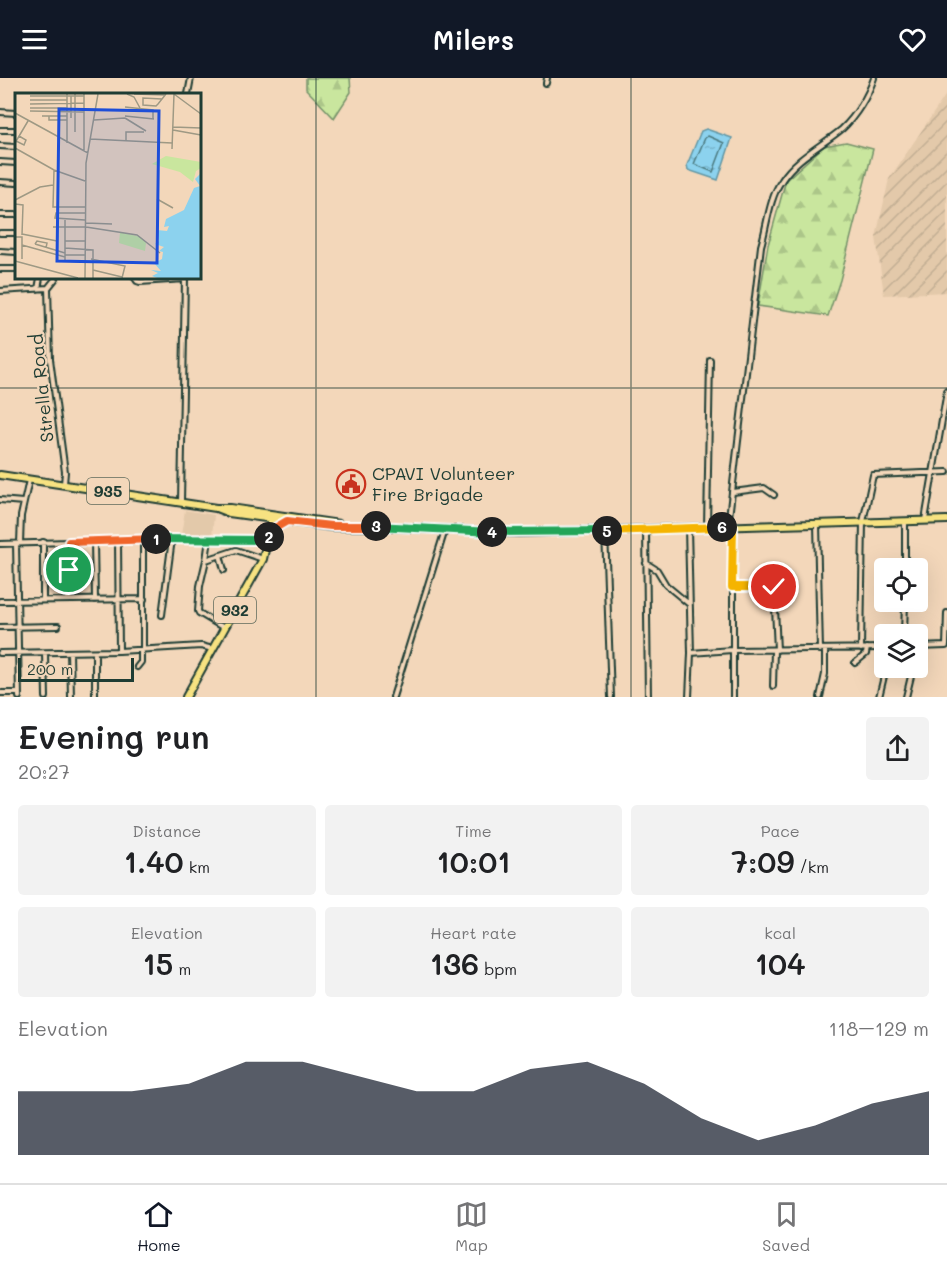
<!DOCTYPE html>
<html lang="en">
<head>
<meta charset="utf-8">
<style>
  body { margin:0; font-family:Mali,sans-serif; background:#f2f2f2; color:#202124; height:100vh; display:flex; flex-direction:column; font-size:22px; white-space:nowrap }
  * { box-sizing:border-box; margin:0 }
  p { font-size:20px; color:#757577 }
  .icon { flex:none; width:33px; height:33px; fill:none; stroke:currentColor; stroke-width:2; stroke-linecap:round; stroke-linejoin:round }
  .map { position:relative; height:619px; overflow:hidden }
  .side { display:flex; flex-direction:column; background:#fff; flex:1 }
  .side>* { flex:none }
  .buttons { position:absolute; left:874px; top:480px; display:grid; gap:12px }
  .buttons a { display:grid; place-items:center; width:54px; height:54px; border-radius:6px; background:#fff; box-shadow:0 6px 24px #0002; font-size:30px }
  .scale { position:absolute; left:18px; bottom:15px; width:116px; box-sizing:border-box; padding-left:6px; border:3px solid #1f3d34; border-top:0; font-size:16px; line-height:21px; white-space:nowrap; color:#1f3d34; -webkit-text-stroke:4px #f3d7ba; paint-order:stroke }
  .pin { position:absolute; display:grid; place-items:center; width:51px; height:51px; color:#fff; margin:-26px; border:3px solid #fff; border-radius:50%; box-shadow:0 2px 6px #0007 }
  .km { position:absolute; width:30px; height:30px; margin:-15px; border-radius:50%; background:#222; color:#fff; font-size:16px; line-height:30px; text-align:center }
  .round { display:grid; place-items:center; flex:none; width:63px; height:63px; border-radius:6px; background:#f2f2f2 }
  .overview { display:flex; align-items:center; justify-content:space-between; height:102px; padding:0 18px }
  h1 { font-size:33px; font-weight:600; line-height:45px }
  .metrics { display:grid; grid-template-columns:repeat(3,1fr); gap:9px; height:102px; padding:6px 18px }
  .metrics div { display:grid; align-content:center; border-radius:6px; background:#f2f2f2; text-align:center }
  .metrics b { font-size:30px; font-weight:600 }
  .metrics small { font-size:16px; font-weight:400 }
  .metrics p { font-size:16px }
  .chart { height:168px; padding:12px 18px }
  .chart p { display:flex; justify-content:space-between }
  .chart svg { width:100%; height:108px; margin-top:6px; fill:#111827; opacity:.7 }
  header { display:flex; justify-content:space-between; align-items:center; height:78px; padding:0 18px; background:#111827; color:#fff; font-size:27px; font-weight:600 }
  .menu { display:flex; justify-content:space-around; align-items:center; height:84px; border-top:2px solid #e0e0e0; background:#fff; font-size:16px; color:#757577 }
  .menu a { display:grid; justify-items:center; gap:3px }
  .menu .selected { color:#111827 }
  .map>svg:first-child { display:block }
  .built { fill:#e3c9aa }
  .industrial { fill:url(#industrial-furrows) }
  .forest { fill:url(#forest-firs); stroke:#749269; stroke-width:1.5 }
  .water { fill:url(#water-ripples); stroke:#6096a4; stroke-width:1.5 }
  .lines { fill:none; stroke-linecap:round; stroke-linejoin:round }
  .shore { stroke:#4b797e; stroke-width:1.5 }
  .street-casing { stroke:#1f3d34; stroke-width:8 }
  .primary-casing { stroke:#1f3d34; stroke-width:10 }
  .street { stroke:#f3d7ba; stroke-width:4 }
  .primary { stroke:#f7e281; stroke-width:6 }
  .split-1-casing { stroke:#fff; stroke-width:12 }
  .split-2-casing { stroke:#fff; stroke-width:12 }
  .split-3-casing { stroke:#fff; stroke-width:12 }
  .split-4-casing { stroke:#fff; stroke-width:12 }
  .split-5-casing { stroke:#fff; stroke-width:12 }
  .split-6-casing { stroke:#fff; stroke-width:12 }
  .split-7-casing { stroke:#fff; stroke-width:12 }
  .split-1 { stroke:#f0652b; stroke-width:8 }
  .split-2 { stroke:#22a559; stroke-width:8 }
  .split-3 { stroke:#f0652b; stroke-width:8 }
  .split-4 { stroke:#22a559; stroke-width:8 }
  .split-5 { stroke:#22a559; stroke-width:8 }
  .split-6 { stroke:#f5b400; stroke-width:8 }
  .split-7 { stroke:#f5b400; stroke-width:8 }
  .grid { fill:none; stroke:#1f3d34; stroke-width:1.5; stroke-opacity:0.55 }
  .labels { text-anchor:middle; stroke-width:4.5; stroke-linejoin:round; paint-order:stroke }
  .shield { fill:#f3d7ba; stroke:#5f6b5c; stroke-width:1.5 }
  .shield-label { font-size:16px; font-weight:bold; fill:#1f3d34 }
  .street-label { font-size:18px; fill:#1f3d34; stroke:#f3d7ba }
  .poi-label { font-size:18px; fill:#1f3d34; stroke:#f3d7ba; text-anchor:start }
  .inset-road { fill:none; stroke:#9e9984; stroke-width:1.5 }
  .view { fill:#1d4ed8; fill-opacity:0.15; stroke:#1d4ed8; stroke-width:3 }
  .inset-edge { fill:none; stroke:#1f3d34; stroke-width:3 }
</style>
</head>
<body>
<header><svg class="icon" aria-label="menu" viewBox="0 0 24 24"><path d="M4 6h16M4 12h16M4 18h16"/></svg>Milers<svg class="icon" aria-label="heart" viewBox="0 0 24 24"><path d="M12 20l-8-8c-3-5 5-10 8-4 3-6 11-1 8 4z"/></svg></header>
<div class="map">
<svg width="947" height="619" viewBox="0 0 947 619">
  <defs>
    <pattern id="industrial-furrows" width="10" height="10" patternUnits="userSpaceOnUse" patternTransform="scale(1.5)"><rect width="10" height="10" fill="#e3c9aa"/><path d="M-1 1l2-2M0 10L10 0M9 11l2-2" fill="none" stroke="#c2ae93"/></pattern>
    <pattern id="forest-firs" width="22" height="20" patternUnits="userSpaceOnUse" patternTransform="scale(1.5)"><rect width="22" height="20" fill="#c9e69e"/><path d="M5 1l3.5 6h-7zM16 11l3.5 6h-7z" fill="#acc689"/></pattern>
    <pattern id="water-ripples" width="26" height="14" patternUnits="userSpaceOnUse" patternTransform="scale(1.5)"><rect width="26" height="14" fill="#8cd2ee"/><path d="M2 4q2-2 4 0t4 0M15 11q2-2 4 0t4 0" fill="none" stroke="#78b5cd"/></pattern>
  </defs>
  <rect width="100%" height="100%" fill="#f3d7ba"/>
  <filter id="ink" filterUnits="userSpaceOnUse"><feTurbulence type="fractalNoise" baseFrequency=".0167" numOctaves="2"/><feDisplacementMap in="SourceGraphic" scale="12" xChannelSelector="R" yChannelSelector="G"/><feConvolveMatrix kernelMatrix="1 2 1 2 8 2 1 2 1" color-interpolation-filters="sRGB"/></filter>
  <g filter="url(#ink)">
    <path class="built" d="M185 432 214 437 212 458 181 457Z"/>
    <path class="industrial" d="M947 15V214L884 217 876 159 889 101Z"/>
    <path class="forest" d="M306 0H350L351 14 334 40 306 11Z
      M846 64 873 71 840 202 828 238 758 228 768 167 786 102 824 68Z"/>
    <path class="water" d="M706 51 732 60 718 102 688 92 687 87 701 53Z"/>
    <g class="lines">
      <path class="shore" d="M708 58 724 65 713 94 694 86 705 60Z"/>
      <g class="street-casing">
        <path id="street" d="M546 5 547 0
          M188 16 191 0
          M0 34 16 35
          M0 52H16
          M0 68 16 69
          M0 84 16 85
          M0 104 16 105
          M0 137H16
          M0 155H16
          M0 173 16 174
          M0 191H16
          M135 200 137 203 140 204 185 201
          M48 210 50 281 65 394 64 406
          M48 210 56 200
          M38 211 40 200
          M0 213 48 210
          M733 414 764 410 774 417
          M0 422 23 424
          M181 424 185 200
          M925 442 947 313
          M817 446 820 572
          M728 448 761 168C767 148 769 120 782 102 796 80 823 67 842 51 856 38 868 18 874 0
          M707 449 710 282
          M733 449V619
          M688 450 691 575 689 619
          M646 452 648 619
          M605 453 611 619
          M209 461 206 482 236 472 263 481
          M143 462V572
          M94 463 95 522
          M118 463 119 573
          M43 464V522
          M69 464V522
          M20 465 21 438 29 402
          M0 466 172 461 268 462
          M16 466 19 619
          M220 477 224 492
          M206 482 200 508 198 533 199 535 224 550
          M646 485 657 492 666 507 689 526
          M905 490V443
          M732 509H774L777 572
          M774 509 791 508
          M0 523 144 521
          M162 537 172 461
          M0 549 58 548
          M904 556 905 524
          M918 569 946 568 947 535
          M861 571 863 444 873 397 947 394
          M70 574 71 619
          M95 574V619
          M0 575 119 573 201 568 213 571
          M45 575 46 619
          M691 575 732 572 885 570
          M855 585 866 576 867 570
          M137 589 141 584V572
          M773 608 774 573
          M0 615H19
          M393 619 445 452
          M820 619 825 596V572
          M879 619 886 590
          M906 619 913 590"/>
      </g>
      <g class="primary-casing">
        <path id="primary" d="M0 397 216 430H230L339 446
          M216 430 229 435 331 449H391L518 455 947 442
          M270 453 287 443
          M186 619 263 481 272 440"/>
      </g>
      <use href="#street" class="street"/>
      <use href="#primary" class="primary"/>
    </g>
  </g>
  <g class="lines" filter="url(#ink)">
    <g class="split-1-casing">
      <path id="split-1" d="M69 492V464L156 461"/>
    </g>
    <g class="split-2-casing">
      <path id="split-2" d="M156 461 269 462V459"/>
    </g>
    <g class="split-3-casing">
      <path id="split-3" d="M269 459 270 453 287 443 331 448H376"/>
    </g>
    <g class="split-4-casing">
      <path id="split-4" d="M376 448 492 454"/>
    </g>
    <g class="split-5-casing">
      <path id="split-5" d="M492 454 607 453"/>
    </g>
    <g class="split-6-casing">
      <path id="split-6" d="M607 453 722 449"/>
    </g>
    <g class="split-7-casing">
      <path id="split-7" d="M722 449H733L732 509H774"/>
    </g>
    <use href="#split-1" class="split-1"/>
    <use href="#split-2" class="split-2"/>
    <use href="#split-3" class="split-3"/>
    <use href="#split-4" class="split-4"/>
    <use href="#split-5" class="split-5"/>
    <use href="#split-6" class="split-6"/>
    <use href="#split-7" class="split-7"/>
  </g>
  <path class="grid" d="M316 0V619M631 0V619M0 310H947"/>
  <defs>
    <g id="civic-ring" transform="scale(1.5)"><circle r="9.5" fill="#f3d7ba" stroke="#c8321e" stroke-width="1.5"/><path d="M-.6-6.5H3V-4.5H.6V-3L4-1V1h2V6H-6V1h2V-1L-.6-3ZM-1.2 2.5V6h2.4V2.5Z" fill="#c8321e"/></g>
  </defs>
  <g fill-rule="evenodd">
    <use href="#civic-ring" x="351" y="406"/>
  </g>
  <g class="labels">
    <g class="shield">
      <rect x="87" y="400" width="42" height="26" rx="4.5"/>
      <rect x="214" y="519" width="42" height="26" rx="4.5"/>
    </g>
    <g class="shield-label">
      <text x="108" y="419">935</text>
      <text x="235" y="538">932</text>
    </g>
    <g class="street-label">
      <text transform="translate(42 310) rotate(-96)" y="6">Strella Road</text>
    </g>
    <g class="poi-label">
      <text x="372" y="402">CPAVI Volunteer<tspan x="372" dy="21">Fire Brigade</tspan></text>
    </g>
  </g>
  <g transform="translate(15 15)">
    <rect width="186" height="186" fill="#f3d7ba"/>
    <path d="M151 63 186 69V75L181 78 178 89 165 79 137 71ZM105 139 126 144 131 150 130 158 104 150Z" fill="#c9e69e"/>
    <path d="M186 80V185H142L137 183 143 180 136 177 146 178 139 170 147 166 148 159 144 158 149 154 140 151 144 148 142 137 152 138 154 133 149 134 151 126 169 117 179 95 185 93 180 86Z" fill="#8cd2ee"/>
    <path class="inset-road" d="M52 1V50M112 1 119 4 125 15M119 1 150 2M159 1 186 21M15 3H69M147 6 128 5V12L141 13 143 11 151 1M15 7H52M15 11 69 10M110 14 138 17V26M15 15H52M15 18 69 19M0 20 73 60M27 23H52M34 23V27H52M110 23 139 26M56 25V3M110 25 131 38M79 27 110 25M158 34 186 35M158 37 186 42M60 39V1M75 46 157 50M111 47V39H129M1 48 9 52 11 47 4 43M0 50 13 28M0 55 39 77 70 88M157 56 159 1M69 59V1M39 77 38 114H70M142 106 158 115M0 107 25 94 38 92M0 111 8 112 7 142M70 120H41L40 125 70 127M50 127V168L70 169M71 130 97 131M38 134H70M71 134 122 142 145 160M7 141 42 148M0 144H7V166M50 148H70M20 151 50 160M20 151 22 148 32 150 31 155M7 152 50 164M50 155 78 157V185M50 162H70M76 166 110 173 107 185M0 168 63 185M78 177 107 184M70 185 71 70 83 1"/>
    <path class="view" d="M44 16 144 18 142 170 42 168Z"/>
    <rect width="186" height="186" class="inset-edge"/>
  </g>
</svg>
<div class="buttons">
<a><svg class="icon" aria-label="locate" viewBox="0 0 24 24"><circle cx="12" cy="12" r="6"/><path d="M12 2v4M12 18v4M2 12h4M18 12h4"/></svg></a>
<a><svg class="icon" aria-label="layers" viewBox="0 0 24 24"><path d="M12 4l9 5-9 5-9-5zM3 14l9 5 9-5"/></svg></a>
</div>
<div class="scale">200 m</div>
<div class="pin" style="left:69px;top:492px;background:#1e9e55"><svg class="icon" aria-label="arrive" viewBox="0 0 24 24"><path d="M6 21V4h12l-3 4 3 4H6"/></svg></div>
<div class="pin" style="left:774px;top:509px;background:#d93025"><svg class="icon" aria-label="check" viewBox="0 0 24 24"><path d="M5 12l5 5 9-10"/></svg></div>
<b class="km" style="left:156px;top:461px">1</b>
<b class="km" style="left:269px;top:459px">2</b>
<b class="km" style="left:376px;top:448px">3</b>
<b class="km" style="left:492px;top:454px">4</b>
<b class="km" style="left:607px;top:453px">5</b>
<b class="km" style="left:722px;top:449px">6</b>
</div>
<section class="side">
<div class="overview"><div><h1>Evening run</h1><p>20:27</p></div><a class="round"><svg class="icon" aria-label="share" viewBox="0 0 24 24"><path d="M12 15V3M7 8l5-5 5 5M5 13v7h14v-7"/></svg></a></div>
<div class="metrics">
<div><p>Distance</p><b>1.40<small> km</small></b></div>
<div><p>Time</p><b>10:01</b></div>
<div><p>Pace</p><b>7:09<small> /km</small></b></div>
</div>
<div class="metrics">
<div><p>Elevation</p><b>15<small> m</small></b></div>
<div><p>Heart rate</p><b>136<small> bpm</small></b></div>
<div><p>kcal</p><b>104</b></div>
</div>
<div class="chart"><p><span>Elevation</span>118–129 m</p>
<svg viewBox="0 0 160 44" preserveAspectRatio="none"><path d="M0 44V18L10 18L20 18L30 15L40 6L50 6L60 12L70 18L80 18L90 9L100 6L110 15L120 29L130 38L140 32L150 23L160 18V44z"/></svg>
</div>
</section>
<nav class="menu">
<a class="selected"><svg class="icon" aria-label="home" viewBox="0 0 24 24"><path d="M3 11l9-7 9 7M6 9v11h12V9"/></svg>Home</a>
<a><svg class="icon" aria-label="map" viewBox="0 0 24 24"><path d="M3 6l6-2 6 2 6-2v14l-6 2-6-2-6 2zM9 4v14M15 6v14"/></svg>Map</a>
<a><svg class="icon" aria-label="saved" viewBox="0 0 24 24"><path d="M7 4h10v16l-5-4-5 4z"/></svg>Saved</a>
</nav>
</body>
</html>
